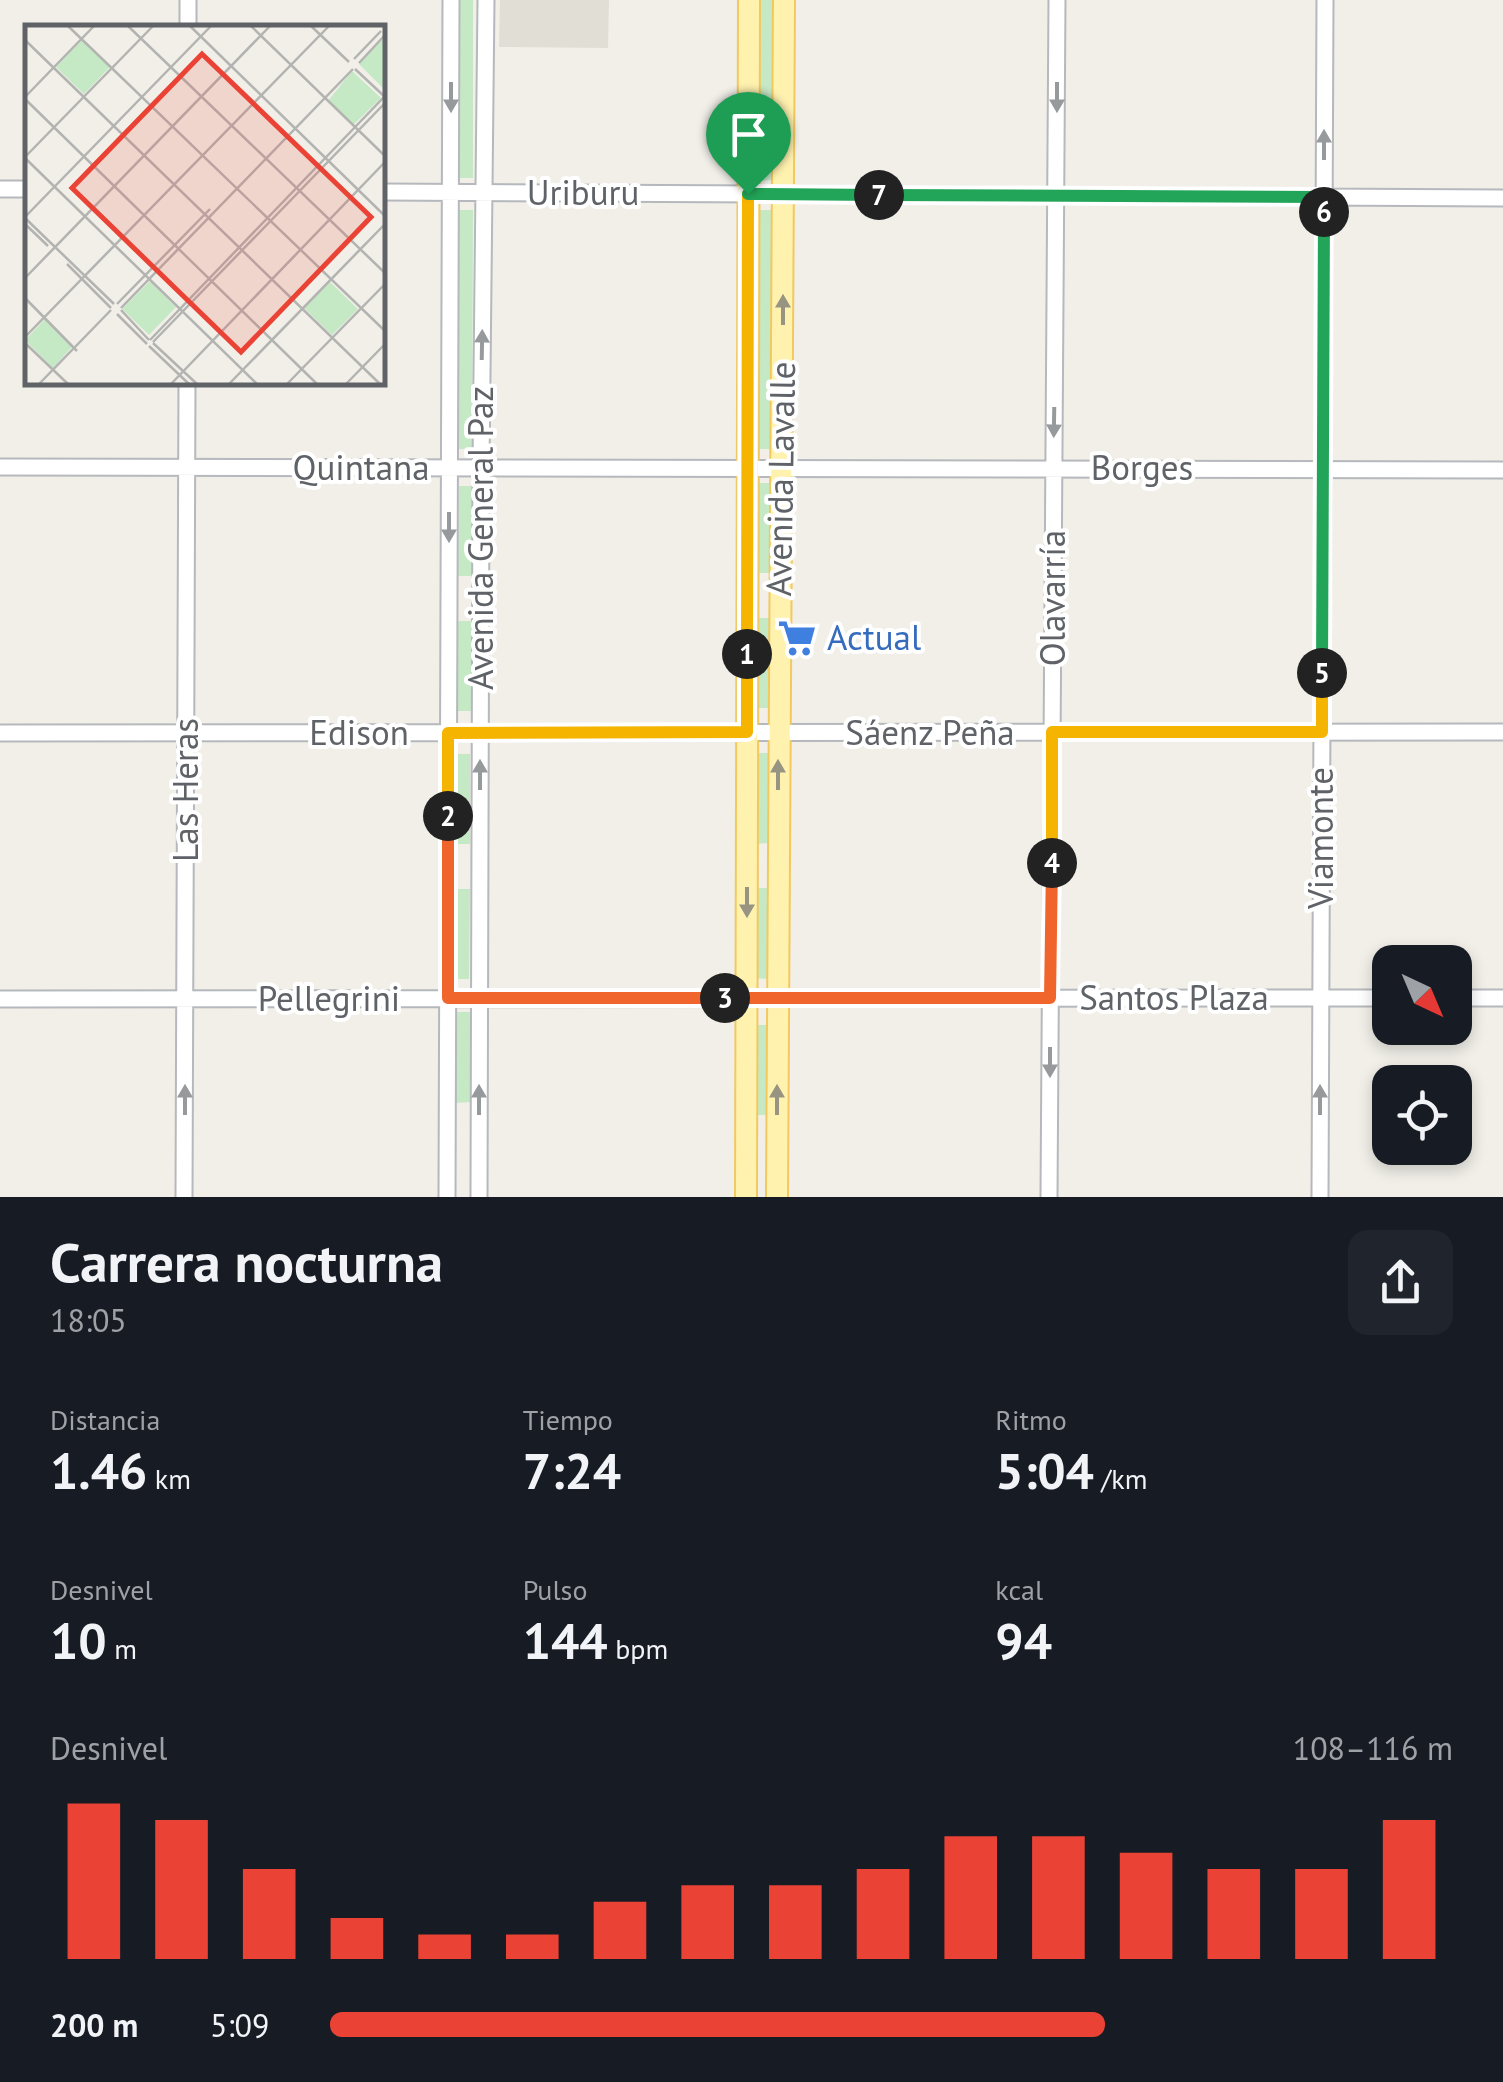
<!DOCTYPE html>
<html lang="es">
<head>
<meta charset="utf-8">
<style>
  body { margin:0; font-family:"PT Sans",sans-serif; background:#20242c; color:#f1f3f6; height:100vh; display:flex; flex-direction:column; font-size:38px; white-space:nowrap }
  * { box-sizing:border-box; margin:0 }
  p { font-size:32px; color:#9ea1a6 }
  .icon { flex:none; width:55px; height:55px; fill:none; stroke:currentColor; stroke-width:2; stroke-linecap:round; stroke-linejoin:round }
  .map { position:relative; height:1197px; overflow:hidden }
  .details { display:flex; flex-direction:column; background:#171b24; flex:1 }
  .details>* { flex:none }
  .needle { width:65px; rotate:136deg }
  .tools { position:absolute; left:1372px; top:945px; display:grid; gap:20px }
  .tools a { display:grid; place-items:center; width:100px; height:100px; border-radius:20px; background:#171b24; box-shadow:0 5px 15px #0003; font-size:50px }
  .pin { position:absolute; display:grid; place-items:center; width:85px; height:85px; color:#fff; margin:-102px -42px; border-radius:50% 50% 50% 0; rotate:-45deg; box-shadow:0 0 10px #0007 }
  .pin .icon { rotate:45deg }
  .km { position:absolute; width:50px; height:50px; margin:-25px; border-radius:50%; background:#222; color:#fff; font-size:28px; line-height:50px; text-align:center }
  .round { display:grid; place-items:center; flex:none; width:105px; height:105px; border-radius:20px; background:#20242c }
  .headline { display:flex; align-items:center; justify-content:space-between; height:170px; padding:0 50px }
  h1 { font-size:55px; font-weight:700; line-height:75px }
  .stats { display:grid; grid-template-columns:repeat(3,1fr); gap:15px; height:170px; padding:10px 50px }
  .stats div { display:grid; align-content:center }
  .stats b { font-size:50px; font-weight:700 }
  .stats small { font-size:28px; font-weight:400 }
  .stats p { font-size:28px }
  .chart { height:280px; padding:20px 50px }
  .chart p { display:flex; justify-content:space-between }
  .chart svg { width:100%; height:180px; margin-top:10px; stroke:#ea4335; stroke-width:6 }
  ul { padding:0 50px; list-style:none; font-size:32px }
  li { display:grid; grid-template-columns:160px 120px 1fr; align-items:center; height:75px }
  li i { height:25px; border-radius:12px; background:#ea4335 }
  .map>svg:first-child { display:block }
  .education { fill:#e1ded6 }
  .green { fill:#c5e8c5 }
  .lines { fill:none; stroke-linecap:round; stroke-linejoin:round }
  .minor-casing { stroke:#b5b8bc; stroke-width:19 }
  .major-casing { stroke:#f2c960; stroke-width:24 }
  .minor { stroke:#fff; stroke-width:15 }
  .major { stroke:#fff2af; stroke-width:20 }
  .oneway { fill:#979a9d }
  .oneway2 { fill:#979581 }
  .split-1-casing { stroke:#fff; stroke-width:20 }
  .split-2-casing { stroke:#fff; stroke-width:20 }
  .split-3-casing { stroke:#fff; stroke-width:20 }
  .split-4-casing { stroke:#fff; stroke-width:20 }
  .split-5-casing { stroke:#fff; stroke-width:20 }
  .split-6-casing { stroke:#fff; stroke-width:20 }
  .split-7-casing { stroke:#fff; stroke-width:20 }
  .split-8-casing { stroke:#fff; stroke-width:20 }
  .split-1 { stroke:#f5b400; stroke-width:12 }
  .split-2 { stroke:#f5b400; stroke-width:12 }
  .split-3 { stroke:#f0652b; stroke-width:12 }
  .split-4 { stroke:#f0652b; stroke-width:12 }
  .split-5 { stroke:#f5b400; stroke-width:12 }
  .split-6 { stroke:#22a559; stroke-width:12 }
  .split-7 { stroke:#22a559; stroke-width:12 }
  .split-8 { stroke:#22a559; stroke-width:12 }
  .labels { text-anchor:middle; stroke-width:8; stroke-linejoin:round; paint-order:stroke }
  .street-label { font-size:35px; fill:#5f6368; stroke:#fff }
  .shop-label { font-size:35px; fill:#366cbe; stroke:#fff; text-anchor:start }
  .inset-road { fill:none; stroke:#b3b3b1; stroke-width:2.5 }
  .view { fill:#ea4335; fill-opacity:0.15; stroke:#ea4335; stroke-width:5 }
  .inset-edge { fill:none; stroke:#5f6368; stroke-width:5 }
</style>
</head>
<body>
<div class="map">
<svg width="1503" height="1197" viewBox="0 0 1503 1197">
  <rect width="100%" height="100%" fill="#f1efe8"/>
  <path class="education" d="M500 0H609L608 48 499 47Z"/>
  <path class="green" d="M459 0H473V178H458Z
    M760 0H774L773 180 759 181Z
    M459 210H473L472 449H458Z
    M757 210H772L771 449H756Z
    M756 483H771L770 573H755Z
    M459 486H473L472 576H458Z
    M755 618H770L769 708H755Z
    M458 621H472V711H457Z
    M755 753H770L769 843 755 844Z
    M456 754H470V844H455Z
    M755 888H769V979L754 978Z
    M455 889H470L469 979H455Z
    M456 1012H471L470 1102 455 1103Z
    M754 1025H769L768 1115H754Z"/>
  <g class="lines">
    <g class="minor-casing">
      <path id="minor" d="M188 28V0
        M0 189H28
        M382 192 1503 198
        M0 467 1503 470
        M0 733 1503 732
        M1455 998H1503
        M0 999 1390 998
        M184 1197 187 382
        M447 1197 451 0
        M479 1197 481 468 486 0
        M1049 1197 1057 0
        M1320 1197 1325 0"/>
    </g>
    <g class="major-casing">
      <path id="major" d="M746 1197 749 0
        M777 1197 784 0"/>
    </g>
    <use href="#minor" class="minor"/>
    <use href="#major" class="major"/>
  </g>
  <defs><path id="oneway-solid" d="M-6-.8H1V-3.2L6.5 0L1 3.2V.8H-6Z" transform="scale(2.5)"/></defs>
  <g class="oneway">
    <use href="#oneway-solid" transform="translate(451 97) rotate(90)"/>
    <use href="#oneway-solid" transform="translate(1057 97) rotate(90)"/>
    <use href="#oneway-solid" transform="translate(1324 145) rotate(-90)"/>
    <use href="#oneway-solid" transform="translate(482 345) rotate(-89)"/>
    <use href="#oneway-solid" transform="translate(1054 422) rotate(91)"/>
    <use href="#oneway-solid" transform="translate(449 527) rotate(90)"/>
    <use href="#oneway-solid" transform="translate(480 775) rotate(-90)"/>
    <use href="#oneway-solid" transform="translate(1050 1062) rotate(90)"/>
    <use href="#oneway-solid" transform="translate(185 1100) rotate(-90)"/>
    <use href="#oneway-solid" transform="translate(479 1100) rotate(-90)"/>
    <use href="#oneway-solid" transform="translate(1320 1100) rotate(-90)"/>
  </g>
  <g class="oneway2">
    <use href="#oneway-solid" transform="translate(783 310) rotate(-90)"/>
    <use href="#oneway-solid" transform="translate(778 775) rotate(-90)"/>
    <use href="#oneway-solid" transform="translate(747 902) rotate(90)"/>
    <use href="#oneway-solid" transform="translate(777 1100) rotate(-90)"/>
  </g>
  <g class="lines">
    <g class="split-1-casing">
      <path id="split-1" d="M747 654 748 194"/>
    </g>
    <g class="split-2-casing">
      <path id="split-2" d="M448 816V733L747 732V654"/>
    </g>
    <g class="split-3-casing">
      <path id="split-3" d="M448 816V998H725"/>
    </g>
    <g class="split-4-casing">
      <path id="split-4" d="M725 998H1050L1052 863"/>
    </g>
    <g class="split-5-casing">
      <path id="split-5" d="M1052 863V732H1322V673"/>
    </g>
    <g class="split-6-casing">
      <path id="split-6" d="M1322 673 1324 212"/>
    </g>
    <g class="split-7-casing">
      <path id="split-7" d="M879 195 1324 197V212"/>
    </g>
    <g class="split-8-casing">
      <path id="split-8" d="M748 194 879 195"/>
    </g>
    <use href="#split-1" class="split-1"/>
    <use href="#split-2" class="split-2"/>
    <use href="#split-3" class="split-3"/>
    <use href="#split-4" class="split-4"/>
    <use href="#split-5" class="split-5"/>
    <use href="#split-6" class="split-6"/>
    <use href="#split-7" class="split-7"/>
    <use href="#split-8" class="split-8"/>
  </g>
  <defs>
    <g id="supermarket-bare" transform="scale(3)"><path d="M-6-5.5h2.5l.6 2H6L4.5 2H-2.5L-4.4-4H-6ZM-1.5 3.2a1.3 1.3 0 1 0 .1 0ZM3 3.2a1.3 1.3 0 1 0 .1 0Z" fill="#3f7fe0" stroke="#fff" stroke-width="2.5" paint-order="stroke"/></g>
  </defs>
  <g fill-rule="evenodd">
    <use href="#supermarket-bare" x="797" y="638"/>
  </g>
  <g class="labels">
    <g class="street-label">
      <text x="583" y="205">Uriburu</text>
      <text x="361" y="480">Quintana</text>
      <text x="1142" y="480">Borges</text>
      <text transform="translate(781 479) rotate(-89)" y="12">Avenida Lavalle</text>
      <text transform="translate(481 538) rotate(-90)" y="12">Avenida General Paz</text>
      <text transform="translate(1053 598) rotate(-90)" y="12">Olavarría</text>
      <text x="359" y="745">Edison</text>
      <text x="930" y="745">Sáenz Peña</text>
      <text transform="translate(186 790) rotate(-90)" y="12">Las Heras</text>
      <text transform="translate(1321 838) rotate(-90)" y="12">Viamonte</text>
      <text x="1174" y="1010">Santos Plaza</text>
      <text x="329" y="1011">Pellegrini</text>
    </g>
    <g class="shop-label">
      <text x="827" y="650">Actual</text>
    </g>
  </g>
  <g transform="translate(25 25)">
    <rect width="360" height="360" fill="#f1efe8"/>
    <path d="M360 12V65L334 39ZM57 15 85 42 59 69 31 42ZM327 46 356 73 328 100 303 76ZM125 256 151 282 124 310 97 284ZM305 257 333 284 307 310 279 283ZM20 294 47 322 28 343 0 315Z" fill="#c5e8c5"/>
    <path class="inset-road" d="M43 1 360 306M103 1 360 248M165 1 360 191M226 1 360 131M286 1 324 37M0 15 355 359M329 34 356 6M334 38 360 10M330 44 359 71M0 72 69 1M0 74 292 359M0 132 128 1M0 133 232 359M0 192 186 1M0 193 89 279M0 199 23 221M42 239 86 283M0 253 245 1M0 273 52 326M92 279 185 184M96 283 328 44M96 285 124 315M92 289 122 319M0 312 304 1M125 315 359 72M128 317 360 78M0 318 43 359M128 318 172 359M124 321 164 359M14 359 86 285M146 359 360 137M204 359 360 199M262 359 360 259M321 359 360 319"/>
    <path class="view" d="M177 29 346 192 216 327 47 163Z"/>
    <rect width="360" height="360" class="inset-edge"/>
  </g>
</svg>
<div class="tools">
<a><svg class="needle" viewBox="-14 -14 28 28"><path d="M0-13l5 13h-10z" fill="#e53935"/><path d="M0 13l5-13h-10z" fill="#9ea1a6"/></svg></a>
<a><svg class="icon" aria-label="locate" viewBox="0 0 24 24"><circle cx="12" cy="12" r="6"/><path d="M12 2v4M12 18v4M2 12h4M18 12h4"/></svg></a>
</div>
<div class="pin" style="left:748px;top:194px;background:#1e9e55"><svg class="icon" aria-label="arrive" viewBox="0 0 24 24"><path d="M6 21V4h12l-3 4 3 4H6"/></svg></div>
<b class="km" style="left:747px;top:654px">1</b>
<b class="km" style="left:448px;top:816px">2</b>
<b class="km" style="left:725px;top:998px">3</b>
<b class="km" style="left:1052px;top:863px">4</b>
<b class="km" style="left:1322px;top:673px">5</b>
<b class="km" style="left:1324px;top:212px">6</b>
<b class="km" style="left:879px;top:195px">7</b>
</div>
<section class="details">
<div class="headline"><div><h1>Carrera nocturna</h1><p>18:05</p></div><a class="round"><svg class="icon" aria-label="share" viewBox="0 0 24 24"><path d="M12 15V3M7 8l5-5 5 5M5 13v7h14v-7"/></svg></a></div>
<div class="stats">
<div><p>Distancia</p><b>1.46<small> km</small></b></div>
<div><p>Tiempo</p><b>7:24</b></div>
<div><p>Ritmo</p><b>5:04<small> /km</small></b></div>
</div>
<div class="stats">
<div><p>Desnivel</p><b>10<small> m</small></b></div>
<div><p>Pulso</p><b>144<small> bpm</small></b></div>
<div><p>kcal</p><b>94</b></div>
</div>
<div class="chart"><p><span>Desnivel</span>108–116 m</p>
<svg viewBox="0 0 160 44" preserveAspectRatio="none"><path d="M5 44V6M15 44V10M25 44V22M35 44V34M45 44V38M55 44V38M65 44V30M75 44V26M85 44V26M95 44V22M105 44V14M115 44V14M125 44V18M135 44V22M145 44V22M155 44V10"/></svg>
</div>
<ul>
<li><b>200 m</b>5:09<i style="width:69%"></i></li>
</ul>
</section>
</body>
</html>
